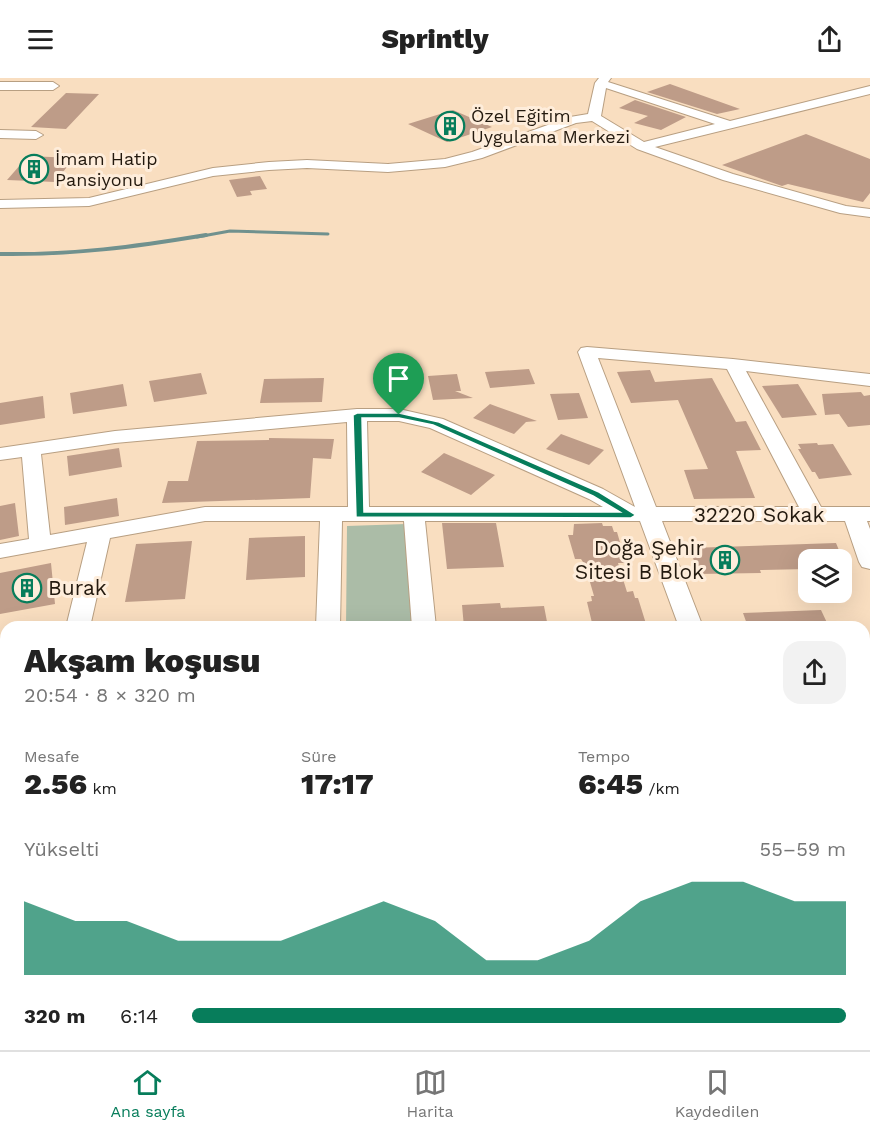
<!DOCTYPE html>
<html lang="tr">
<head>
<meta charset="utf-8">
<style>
  body { margin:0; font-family:"Work Sans",sans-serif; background:#f2f2f2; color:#222; height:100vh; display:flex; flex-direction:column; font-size:22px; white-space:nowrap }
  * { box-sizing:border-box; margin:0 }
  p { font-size:20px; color:#767676 }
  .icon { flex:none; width:33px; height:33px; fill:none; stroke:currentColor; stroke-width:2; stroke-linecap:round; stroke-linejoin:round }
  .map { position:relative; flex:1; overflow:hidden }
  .panel { position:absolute; left:0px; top:543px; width:870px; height:429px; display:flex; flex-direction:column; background:#fff; border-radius:18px 18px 0 0; box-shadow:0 6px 24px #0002 }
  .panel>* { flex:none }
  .buttons { position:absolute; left:798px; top:471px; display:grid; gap:12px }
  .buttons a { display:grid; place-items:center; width:54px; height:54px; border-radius:12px; background:#fff; box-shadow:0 6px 24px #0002; font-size:30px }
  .pin { position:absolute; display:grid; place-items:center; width:51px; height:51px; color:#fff; margin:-62px -26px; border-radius:50% 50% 50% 0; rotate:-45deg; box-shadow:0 0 6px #0007 }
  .pin .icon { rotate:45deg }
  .round { display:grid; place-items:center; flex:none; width:63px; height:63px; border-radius:18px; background:#f2f2f2 }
  .summary { display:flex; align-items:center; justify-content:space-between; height:102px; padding:0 24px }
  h1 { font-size:33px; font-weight:800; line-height:45px }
  .figures { display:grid; grid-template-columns:repeat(3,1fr); gap:9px; height:102px; padding:6px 24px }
  .figures div { display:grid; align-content:center }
  .figures b { font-size:30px; font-weight:800 }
  .figures small { font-size:16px; font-weight:400 }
  .figures p { font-size:16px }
  .chart { height:168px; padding:12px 24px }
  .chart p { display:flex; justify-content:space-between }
  .chart svg { width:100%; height:108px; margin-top:6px; fill:#077d5b; opacity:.7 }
  ul { padding:0 24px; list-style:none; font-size:20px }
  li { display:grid; grid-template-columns:96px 72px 1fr; align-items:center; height:45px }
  li i { height:15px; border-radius:8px; background:#077d5b }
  header { display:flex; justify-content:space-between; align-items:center; height:78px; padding:0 24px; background:#fff; font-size:27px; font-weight:800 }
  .tabs { display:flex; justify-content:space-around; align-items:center; height:84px; border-top:2px solid #e0e0e0; background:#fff; font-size:16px; color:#767676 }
  .tabs a { display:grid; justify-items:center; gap:3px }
  .tabs .on { color:#077d5b }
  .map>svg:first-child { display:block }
  .green { fill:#abbca7 }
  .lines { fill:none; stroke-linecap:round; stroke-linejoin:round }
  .stream-far1 { stroke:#70918e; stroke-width:3 }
  .stream { stroke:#70918e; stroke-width:4 }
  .building { fill:#be9c88 }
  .minor-casing { stroke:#b89f82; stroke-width:2 }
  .minor { fill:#fff; fill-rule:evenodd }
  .route { fill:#077d5b; stroke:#fff; stroke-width:1.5; fill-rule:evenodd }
  .labels { text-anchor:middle; stroke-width:6; stroke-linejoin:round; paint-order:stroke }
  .far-poi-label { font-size:18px; fill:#23190e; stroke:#feeddb; text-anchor:start }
  .street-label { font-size:21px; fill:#23190e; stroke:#feeddb }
  .poi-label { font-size:21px; fill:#23190e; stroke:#feeddb; text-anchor:end }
</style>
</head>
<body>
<header><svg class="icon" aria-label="menu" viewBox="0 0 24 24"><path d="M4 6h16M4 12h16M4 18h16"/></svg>Sprintly<svg class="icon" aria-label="share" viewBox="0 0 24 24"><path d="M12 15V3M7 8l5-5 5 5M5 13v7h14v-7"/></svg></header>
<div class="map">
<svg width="870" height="972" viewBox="0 0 870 972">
  <rect width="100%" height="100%" fill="#f9dec0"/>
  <path class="green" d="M406 446 412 549H346L347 448Z
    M6 675V765L0 790V677Z
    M340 966H434V972H343Z"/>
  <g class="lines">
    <path class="stream-far1" d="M197 159 230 153 328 156"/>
    <path class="stream" d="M0 176C73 177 134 169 206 157"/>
  </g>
  <path class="building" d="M670 6 740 31 717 36 647 14Z
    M66 15 99 16 66 51 31 49Z
    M635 22 686 39 661 52 634 45 648 38 619 30Z
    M453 32 492 49 447 64 408 46Z
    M806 56 870 81V115L863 124 788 106 782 108 722 87Z
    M28 78 74 80 55 104 7 102Z
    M260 98 267 111 250 113 252 117 237 119 229 102Z
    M529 291 535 306 490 310 485 294Z
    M650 292 655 304 712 300 736 344 746 343 761 372 736 373 755 420 694 421 684 392 708 391 678 322 631 325 617 294Z
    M201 295 207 316 154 324 149 303Z
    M457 296 461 313H455L473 320 433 322 428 298Z
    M324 300 322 324 260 325 264 301Z
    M123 306 127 328 73 336 70 315Z
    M798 306 817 337 782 340 762 308Z
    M861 314 864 318 870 317V347L848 349 839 336 825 337 822 316Z
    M579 315 588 340 558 342 550 316Z
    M43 318 45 340 0 347V325Z
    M490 326 498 329 537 343 526 344 514 356 473 340Z
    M561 356 604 372 589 387 546 371Z
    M269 360 334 361 331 381 313 380 310 420 162 425 168 403H188L197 363 269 362Z
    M817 365 818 367 833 366 852 397 819 401 815 394H812L798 371H801L798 366Z
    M119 370 122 389 69 398 67 378Z
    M444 375 495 397 471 417 421 394Z
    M117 420 119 438 65 447 64 429Z
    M15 425 19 458 0 462V428Z
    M442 445H496L504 489 447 491Z
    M602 445 603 448H612L614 454H617L626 485H618L627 514 633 513 635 520H638L647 549H593L587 524 592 523 591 518H594L585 487 581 481H575L568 457H573L574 446Z
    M305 458V499L246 502 249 460Z
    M192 463 185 521 125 524 136 466Z
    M836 465 843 482H808V491L760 492 761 495 698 496 690 470Z
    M51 485 55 526 0 536V495Z
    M500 525 501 530 544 528 548 549H464L462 527Z
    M821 532 829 549H748L743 535Z"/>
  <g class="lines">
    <g class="minor-casing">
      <path id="minor" d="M599 0H611L608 4 730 43 870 8V16L655 69 733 96 846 128 870 131V139L840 135 723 102 637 71 592 43 576 45 482 80 445 89 388 94 307 90 269 92 213 98 89 128 0 130V122L89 120 213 90 269 84 307 82 388 86 445 81 472 74 570 39 588 36 595 5ZM606 10 715 46 644 64 601 38Z
        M0 4H53L59 8 53 12H0Z
        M0 52 36 53 43 57 36 61 0 60Z
        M587 269 733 281 870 296V308L746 293 821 429H870V443H867L870 451V491L862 489 859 484 845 443H662L703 549H679L640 443H425L436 549H412L404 443H342L340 549H316L320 443H205L110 460 90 549H66L87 464 0 480V466L29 461 22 379 0 382V370L115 353 357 331H399L443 341 603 411 635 429 578 274 581 270ZM598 280 727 291 799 429H656ZM367 343H399L430 350 589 421 603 429H369ZM347 344 348 429H205L50 457 41 376 115 365Z
        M6 647V667L0 668V648Z
        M864 697 870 699V721L864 719Z
        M6 827V861L4 862 0 860V829Z
        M276 966H333L336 972H279Z
        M446 966H480L481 972H447Z
        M585 966H619L616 972H582Z"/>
    </g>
    <use href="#minor" class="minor"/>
  </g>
  <path class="route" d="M357 335H399L439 344 599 414 636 437 631 440 356 439 353 337ZM362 340H399L433 347 593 418 620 434H364Z"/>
  <defs>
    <g id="building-ring" transform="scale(1.5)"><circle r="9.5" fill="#feeddb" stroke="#077d5b" stroke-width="1.5"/><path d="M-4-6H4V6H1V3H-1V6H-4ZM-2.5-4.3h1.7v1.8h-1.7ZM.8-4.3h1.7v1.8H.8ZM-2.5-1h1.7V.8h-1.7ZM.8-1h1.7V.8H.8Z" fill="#077d5b"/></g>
  </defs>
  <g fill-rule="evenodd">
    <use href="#building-ring" x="450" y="48"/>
    <use href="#building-ring" x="34" y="91"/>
    <use href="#building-ring" x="725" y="482"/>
    <use href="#building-ring" x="27" y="510"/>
  </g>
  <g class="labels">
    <g class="far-poi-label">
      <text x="471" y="44">Özel Eğitim<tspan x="471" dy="21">Uygulama Merkezi</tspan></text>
      <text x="55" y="87">İmam Hatip<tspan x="55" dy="21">Pansiyonu</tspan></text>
    </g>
    <g class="street-label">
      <text x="759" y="444">32220 Sokak</text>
    </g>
    <g class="poi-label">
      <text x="704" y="477">Doğa Şehir<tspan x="704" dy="24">Sitesi B Blok</tspan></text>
      <text x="48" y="517" text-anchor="start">Burak</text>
    </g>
  </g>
</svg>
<div class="buttons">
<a><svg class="icon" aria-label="layers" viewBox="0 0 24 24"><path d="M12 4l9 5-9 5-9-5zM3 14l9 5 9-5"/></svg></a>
</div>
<div class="pin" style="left:399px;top:337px;background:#1e9e55"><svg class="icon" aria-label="arrive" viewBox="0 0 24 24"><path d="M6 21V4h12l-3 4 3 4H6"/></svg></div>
<section class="panel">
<div class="summary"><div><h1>Akşam koşusu</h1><p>20:54 · 8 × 320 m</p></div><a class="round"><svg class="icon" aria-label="share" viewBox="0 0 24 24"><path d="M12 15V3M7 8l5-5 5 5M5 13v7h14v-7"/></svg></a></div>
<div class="figures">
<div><p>Mesafe</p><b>2.56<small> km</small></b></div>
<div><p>Süre</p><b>17:17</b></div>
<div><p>Tempo</p><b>6:45<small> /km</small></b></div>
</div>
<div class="chart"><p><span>Yükselti</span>55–59 m</p>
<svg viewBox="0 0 160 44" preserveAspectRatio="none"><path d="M0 44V14L10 22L20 22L30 30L40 30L50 30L60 22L70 14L80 22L90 38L100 38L110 30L120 14L130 6L140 6L150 14L160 14V44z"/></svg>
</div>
<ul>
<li><b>320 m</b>6:14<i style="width:100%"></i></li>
</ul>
</section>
</div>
<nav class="tabs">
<a class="on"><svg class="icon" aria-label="home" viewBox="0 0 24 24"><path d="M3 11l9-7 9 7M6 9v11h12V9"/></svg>Ana sayfa</a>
<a><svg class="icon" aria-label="map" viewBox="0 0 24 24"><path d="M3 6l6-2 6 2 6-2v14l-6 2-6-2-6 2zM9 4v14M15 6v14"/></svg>Harita</a>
<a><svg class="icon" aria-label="saved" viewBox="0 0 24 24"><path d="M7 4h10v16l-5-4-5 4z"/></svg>Kaydedilen</a>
</nav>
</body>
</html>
